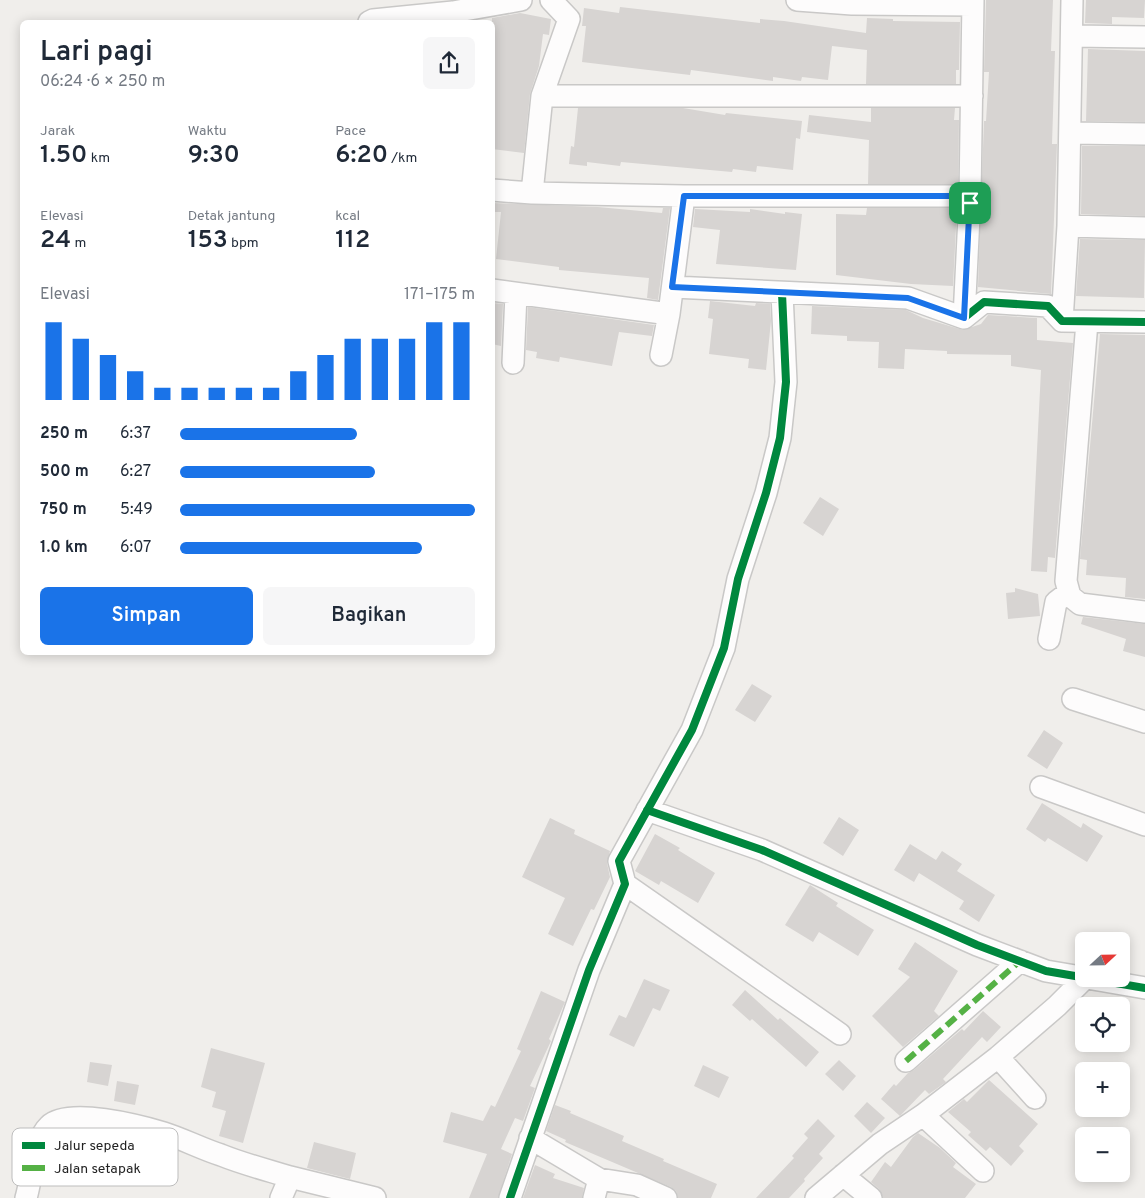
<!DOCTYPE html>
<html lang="id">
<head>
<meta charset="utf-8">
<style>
  body { margin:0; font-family:Overpass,sans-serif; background:#f6f6f7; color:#1f2937; height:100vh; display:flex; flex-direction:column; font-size:19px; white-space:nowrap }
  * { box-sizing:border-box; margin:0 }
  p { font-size:16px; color:#747a83 }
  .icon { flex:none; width:28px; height:28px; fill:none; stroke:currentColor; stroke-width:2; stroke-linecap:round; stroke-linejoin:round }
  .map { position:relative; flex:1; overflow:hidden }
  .details { position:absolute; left:20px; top:20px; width:475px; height:635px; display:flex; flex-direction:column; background:#fff; border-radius:8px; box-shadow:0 2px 12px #0003 }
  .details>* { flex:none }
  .needle { width:32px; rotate:68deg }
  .controls { position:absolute; left:1075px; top:932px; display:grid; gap:10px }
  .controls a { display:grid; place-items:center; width:55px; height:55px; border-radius:8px; background:#fff; box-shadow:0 2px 12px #0003; font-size:25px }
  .pin { position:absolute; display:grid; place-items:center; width:42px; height:42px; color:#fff; margin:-21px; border-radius:10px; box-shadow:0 2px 8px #0006 }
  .round { display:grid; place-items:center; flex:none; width:52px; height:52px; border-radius:8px; background:#f6f6f7 }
  .headline { display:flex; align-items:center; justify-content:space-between; height:85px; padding:0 20px }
  h1 { font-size:28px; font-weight:600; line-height:38px }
  .metrics { display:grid; grid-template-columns:repeat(3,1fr); gap:8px; height:85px; padding:5px 20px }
  .metrics div { display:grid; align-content:center }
  .metrics b { font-size:25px; font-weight:600 }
  .metrics small { font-size:14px; font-weight:400 }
  .metrics p { font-size:14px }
  .chart { height:140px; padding:10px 20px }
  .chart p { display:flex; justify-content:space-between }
  .chart svg { width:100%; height:90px; margin-top:5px; stroke:#1a73e8; stroke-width:6 }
  .cta { display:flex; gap:10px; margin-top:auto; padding:10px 20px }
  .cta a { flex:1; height:58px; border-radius:8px; background:#1a73e8; color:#fff; font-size:20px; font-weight:600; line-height:58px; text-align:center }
  .cta a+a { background:#f6f6f7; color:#1f2937 }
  ul { padding:0 20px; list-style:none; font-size:16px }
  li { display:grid; grid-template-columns:80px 60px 1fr; align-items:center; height:38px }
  li i { height:12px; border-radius:6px; background:#1a73e8 }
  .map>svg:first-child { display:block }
  .building { fill:#d7d4d2 }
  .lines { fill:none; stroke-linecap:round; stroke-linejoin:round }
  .minor-casing { stroke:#c9c8c7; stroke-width:24 }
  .minor { stroke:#fdfcfc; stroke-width:21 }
  .quiet { stroke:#55b145; stroke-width:6; stroke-dasharray:12 6; stroke-linecap:butt }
  .cycleway-casing { stroke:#fff; stroke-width:11 }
  .cycleway { stroke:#00873e; stroke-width:8 }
  .route-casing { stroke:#fff; stroke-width:10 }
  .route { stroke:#1a73e8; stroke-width:6 }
  .key { fill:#fff; stroke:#bdbdbd; stroke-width:1 }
  .key-label { font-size:14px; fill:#222 }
</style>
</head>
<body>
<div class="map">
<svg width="1145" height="1198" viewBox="0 0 1145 1198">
  <rect width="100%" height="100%" fill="#f0eeeb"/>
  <path class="building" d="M986 0H1053L1051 51H1055L1052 144H1057L1051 294 978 287 984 121H986L989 72H984Z
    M1086 0H1145L1144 18 1112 17V24L1085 23Z
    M620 7 760 23V19L784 21 866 33 867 18 893 19V21L960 22 959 70H956V84H866L867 50 832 46 828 80 802 77 801 81 773 77V81L691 70 690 75 582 62 586 26H582L584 8 619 13Z
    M520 13 551 19 549 35 543 34 539 66 530 94 524 153 492 149V18Z
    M1088 49 1145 51V122L1086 121Z
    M578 108H683L725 115 726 113 802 121 800 139 796 138 793 170 757 166 756 172 733 169 732 172 621 162 620 166 587 162V166L569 164 571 146 574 147Z
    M871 108H955L954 120H959L958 184H868L869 140 807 132 809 115 871 122Z
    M1082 146H1145V216L1081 214Z
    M492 203 598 207 662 213 663 208H670L658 300 647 298 649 278 559 270V267L496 259 501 212H492Z
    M867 208H957L953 286 911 284 836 275V214L866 215Z
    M695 209 750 212V209L785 214V212L802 214 796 270 716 264 720 230 693 227Z
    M1080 239 1145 240 1144 298 1076 296Z
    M710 301 755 306 756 303 770 304 771 321 766 370 748 368 749 359 709 354 713 319 708 318Z
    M492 303 503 304 501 346 492 344Z
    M812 306 906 310 923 318 963 330 981 324 988 315 1037 318V340L1073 343 1055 558 1048 557 1047 572 1031 571 1041 370 1011 366V355L947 354V351L905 349 904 369 878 368 879 342 847 341V336L811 334Z
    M528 307 654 325 652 336 619 332 612 366 560 357 559 362 536 358 537 352 526 350Z
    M1100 334 1145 335V599L1125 597 1126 578 1086 575 1087 560 1080 559Z
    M820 497 839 509 823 536 803 523Z
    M1015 588 1038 594 1040 616 1008 619 1006 593 1015 592Z
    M1083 617 1145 624V657L1123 651 1126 639 1081 624Z
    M752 684 772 696 755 722 735 710Z
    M1044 730 1063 743 1047 769 1027 756Z
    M1042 803 1081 828 1083 823 1103 836 1087 862 1048 838 1045 842 1026 829Z
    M839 817 859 830 843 856 823 843Z
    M550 818 575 830 574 834 610 851 607 863 610 877 594 910 591 909 573 946 548 934 565 898 522 877Z
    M655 834 680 848 678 850 715 873 698 903 661 881 659 885 635 871Z
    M910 844 936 860 942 851 962 864 957 871 995 895 979 922 959 909 964 901 919 873 914 882 894 870Z
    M810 885 838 903 836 906 874 930 858 956 819 932 813 942 785 925Z
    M915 942 958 971 934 1011 939 1016 903 1047 872 1016 910 977 898 969Z
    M644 979 670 990 660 1011 653 1008 634 1047 609 1035 619 1015 626 1018Z
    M745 990 778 1020 780 1018 819 1052 806 1067 752 1019 750 1021 732 1005Z
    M541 991 565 1002 549 1039 551 1041 530 1086 535 1088 523 1121 515 1118 501 1149 512 1154 498 1198H469L487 1154 443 1142 451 1112 483 1121 491 1105 495 1107 521 1051 517 1049Z
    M983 1011 1001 1027 987 1042 982 1037 943 1079 946 1082 929 1094 925 1090 900 1116 881 1099 894 1084 896 1086 908 1073 914 1070 962 1029 964 1031Z
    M211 1048 265 1063 243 1143 219 1136 226 1111 212 1107 216 1092 201 1087Z
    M839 1060 856 1076 843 1091 825 1074Z
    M90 1062 112 1065 108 1086 87 1082Z
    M703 1065 729 1077 719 1098 694 1086Z
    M989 1080 1038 1124 1019 1146 1024 1151 1011 1166 990 1147 986 1151 968 1135 971 1132 948 1112 964 1099 967 1102Z
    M117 1081 139 1085 135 1105 114 1101Z
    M867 1102 885 1118 871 1133 854 1116Z
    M555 1105 571 1111 570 1113 624 1136 622 1141 664 1159 663 1161 717 1184 711 1198H678L676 1191 671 1187 565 1142 566 1140 546 1131Z
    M818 1119 835 1136 819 1154 823 1158 804 1179 805 1181 789 1198H756L794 1158 792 1156 808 1138 804 1134Z
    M918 1133 940 1148 956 1163 953 1167 976 1184 965 1198H883L879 1189 871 1182 885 1162 891 1167 913 1137Z
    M314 1142 356 1153 350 1179 307 1168Z
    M535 1165 555 1174 553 1178 584 1188 582 1198H523Z"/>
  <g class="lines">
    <g class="minor-casing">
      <path id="minor" d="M797 0 852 4 973 5
        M369 22 373 20 453 12 521 0
        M1072 36 1145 37
        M542 96H972
        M1070 133 1145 134
        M492 190 532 193 684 196H970
        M532 193 542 96 569 19 551 0
        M1068 226 1145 228
        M673 287 908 298 964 318 984 302 1048 306 1062 321 1145 322
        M492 290 669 314
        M964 318 970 196 973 0
        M1062 321 1068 226 1072 0
        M1087 322 1066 581 1070 596 1080 604 1145 612
        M661 355 669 314 684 196
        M513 363 516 294
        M1049 639 1056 602 1069 592
        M1073 699 1145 722
        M1041 787 1145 825
        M647 810 762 850 977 945 1046 971 1145 988
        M625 884 840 1034
        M998 1057 1035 1098
        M906 1061 1020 961
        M923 1115 983 1171
        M530 1138 599 1179 594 1198
        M843 1175 871 1198
        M599 1179 637 1185 666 1198
        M26 1198C32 1178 34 1140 49 1126 68 1107 140 1126 164 1133 183 1139 202 1149 221 1155 243 1164 267 1170 290 1177
        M281 1198 290 1177 375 1198
        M510 1198 589 970 625 884 619 861 692 730 724 648 738 579 766 493 780 438 786 382 782 293
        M816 1198 880 1144 923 1115 998 1057 1057 1006 1084 979"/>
    </g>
    <use href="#minor" class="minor"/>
    <path class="quiet" d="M906 1061 1020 961"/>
    <g class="cycleway-casing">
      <path id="cycleway" d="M673 287 908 298 964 318 984 302 1048 306 1062 321 1145 322
        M647 810 762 850 977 945 1046 971 1145 988
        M510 1198 589 970 625 884 619 861 692 730 724 648 738 579 766 493 780 438 786 382 782 293"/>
    </g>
    <use href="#cycleway" class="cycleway"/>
  </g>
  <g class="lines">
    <g class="route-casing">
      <path id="route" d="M684 196H970L964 318 908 298 672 287Z"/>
    </g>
    <use href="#route" class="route"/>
  </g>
  <rect x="12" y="1128" width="166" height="58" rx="8" class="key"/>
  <rect x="22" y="1142" width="23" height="7" fill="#00873e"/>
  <rect x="22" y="1165" width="23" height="6" fill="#55b145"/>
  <g class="key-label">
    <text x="54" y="1150">Jalur sepeda</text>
    <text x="54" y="1173">Jalan setapak</text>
  </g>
</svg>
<div class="controls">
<a><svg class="needle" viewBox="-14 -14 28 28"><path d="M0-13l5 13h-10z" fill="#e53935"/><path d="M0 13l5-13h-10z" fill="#747a83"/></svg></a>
<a><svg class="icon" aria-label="locate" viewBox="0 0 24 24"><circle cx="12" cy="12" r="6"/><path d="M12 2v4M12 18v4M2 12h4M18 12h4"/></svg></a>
<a>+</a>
<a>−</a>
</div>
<div class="pin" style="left:970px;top:203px;background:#1e9e55"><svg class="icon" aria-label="arrive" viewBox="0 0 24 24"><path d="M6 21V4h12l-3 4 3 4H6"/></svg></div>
<section class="details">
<div class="headline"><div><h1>Lari pagi</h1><p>06:24 · 6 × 250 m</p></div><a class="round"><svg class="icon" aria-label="share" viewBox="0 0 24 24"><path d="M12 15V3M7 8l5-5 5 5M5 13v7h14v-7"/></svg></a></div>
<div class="metrics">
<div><p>Jarak</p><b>1.50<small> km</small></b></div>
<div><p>Waktu</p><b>9:30</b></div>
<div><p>Pace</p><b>6:20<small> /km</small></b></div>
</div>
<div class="metrics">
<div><p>Elevasi</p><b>24<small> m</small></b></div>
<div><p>Detak jantung</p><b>153<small> bpm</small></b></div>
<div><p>kcal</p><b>112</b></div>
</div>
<div class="chart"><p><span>Elevasi</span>171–175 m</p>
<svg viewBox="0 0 160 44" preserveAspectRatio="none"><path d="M5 44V6M15 44V14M25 44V22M35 44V30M45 44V38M55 44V38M65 44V38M75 44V38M85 44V38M95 44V30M105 44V22M115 44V14M125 44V14M135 44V14M145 44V6M155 44V6"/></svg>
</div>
<ul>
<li><b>250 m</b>6:37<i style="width:60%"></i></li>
<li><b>500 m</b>6:27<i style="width:66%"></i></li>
<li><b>750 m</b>5:49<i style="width:100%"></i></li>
<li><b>1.0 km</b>6:07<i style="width:82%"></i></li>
</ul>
<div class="cta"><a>Simpan</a><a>Bagikan</a></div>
</section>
</div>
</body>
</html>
